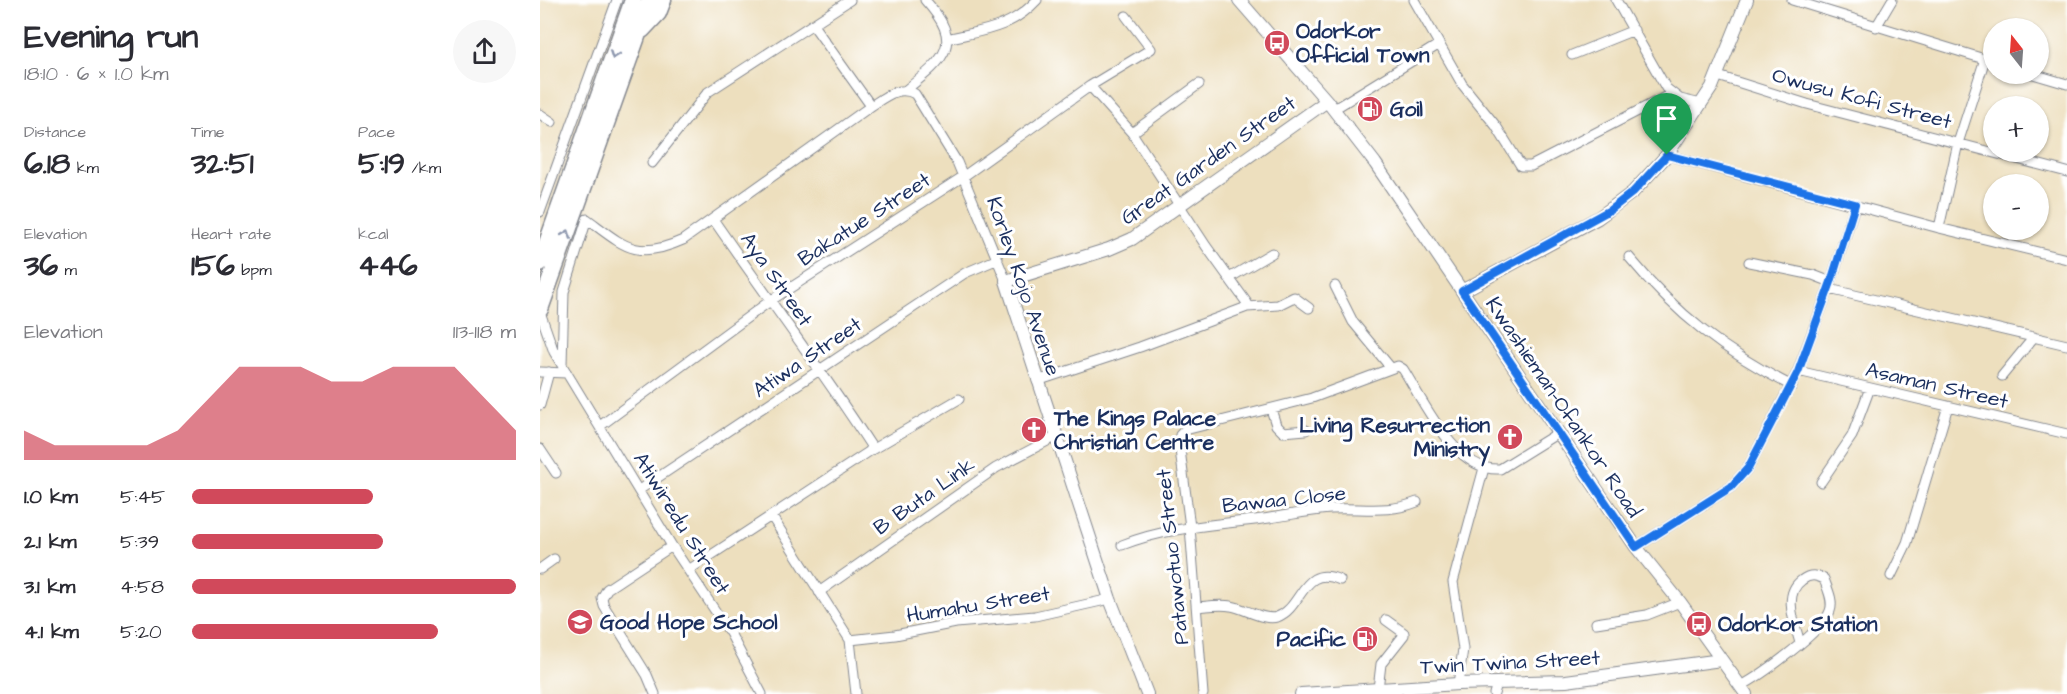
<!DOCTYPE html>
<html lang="en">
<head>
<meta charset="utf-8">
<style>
  body { margin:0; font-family:"Architects Daughter",sans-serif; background:#f7f7f7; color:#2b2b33; height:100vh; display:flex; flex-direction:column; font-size:22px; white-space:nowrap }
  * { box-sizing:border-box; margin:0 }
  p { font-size:20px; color:#7c7c81 }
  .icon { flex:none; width:33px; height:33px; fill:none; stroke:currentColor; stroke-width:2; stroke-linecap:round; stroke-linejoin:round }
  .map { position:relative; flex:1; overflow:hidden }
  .sheet { display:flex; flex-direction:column; background:#fff; width:540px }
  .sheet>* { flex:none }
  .needle { width:39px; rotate:343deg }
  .fabs { position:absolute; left:1443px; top:18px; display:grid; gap:12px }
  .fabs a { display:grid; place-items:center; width:66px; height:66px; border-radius:50%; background:#fff; box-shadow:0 2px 4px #0004; font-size:30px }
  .pin { position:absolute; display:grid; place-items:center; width:51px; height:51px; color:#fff; margin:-62px -26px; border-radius:50% 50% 50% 0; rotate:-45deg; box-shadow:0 0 6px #0007 }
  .pin .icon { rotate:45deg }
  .round { display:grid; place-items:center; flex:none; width:63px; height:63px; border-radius:32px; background:#f7f7f7 }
  .headline { display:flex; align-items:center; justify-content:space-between; height:102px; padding:0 24px }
  h1 { font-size:33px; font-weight:800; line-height:45px }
  .stats { display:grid; grid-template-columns:repeat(3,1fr); gap:9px; height:102px; padding:6px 24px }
  .stats div { display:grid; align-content:center }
  .stats b { font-size:30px; font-weight:800 }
  .stats small { font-size:16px; font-weight:400 }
  .stats p { font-size:16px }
  .chart { height:168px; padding:12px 24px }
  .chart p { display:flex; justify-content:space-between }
  .chart svg { width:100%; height:108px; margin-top:6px; fill:#d1495b; opacity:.7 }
  ul { padding:0 24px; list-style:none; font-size:20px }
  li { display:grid; grid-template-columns:96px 72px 1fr; align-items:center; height:45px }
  li i { height:15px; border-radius:8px; background:#d1495b }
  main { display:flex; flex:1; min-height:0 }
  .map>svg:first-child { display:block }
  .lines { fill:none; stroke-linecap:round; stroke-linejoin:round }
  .street-casing { stroke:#84878e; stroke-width:11 }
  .secondary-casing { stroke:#84878e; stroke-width:14 }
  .highway-casing { stroke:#84878e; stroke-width:19 }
  .street { stroke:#fff; stroke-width:9 }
  .secondary { stroke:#fff; stroke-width:12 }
  .highway { stroke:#fff; stroke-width:16 }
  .oneway { stroke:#8d97ae }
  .route-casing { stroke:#fff; stroke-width:12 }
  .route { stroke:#1a73e8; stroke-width:8 }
  .labels { text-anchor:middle; stroke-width:6; stroke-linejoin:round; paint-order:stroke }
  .poi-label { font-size:21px; font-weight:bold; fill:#1b2f5e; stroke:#fff; text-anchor:start }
  .street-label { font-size:21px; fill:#1b2f5e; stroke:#fff }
</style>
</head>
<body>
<main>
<section class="sheet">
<div class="headline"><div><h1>Evening run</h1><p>18:10 · 6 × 1.0 km</p></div><a class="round"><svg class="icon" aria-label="share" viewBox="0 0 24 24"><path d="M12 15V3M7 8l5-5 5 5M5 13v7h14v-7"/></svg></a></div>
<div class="stats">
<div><p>Distance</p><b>6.18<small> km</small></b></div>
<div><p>Time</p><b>32:51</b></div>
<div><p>Pace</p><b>5:19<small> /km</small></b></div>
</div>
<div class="stats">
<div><p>Elevation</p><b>36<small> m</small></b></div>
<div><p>Heart rate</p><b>156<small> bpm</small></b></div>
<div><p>kcal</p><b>446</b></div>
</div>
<div class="chart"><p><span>Elevation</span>113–118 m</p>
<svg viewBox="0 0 160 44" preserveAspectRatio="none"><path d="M0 44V32L10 38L20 38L30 38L40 38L50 32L60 19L70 6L80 6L90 6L100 12L110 12L120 6L130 6L140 6L150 19L160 32V44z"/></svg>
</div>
<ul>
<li><b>1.0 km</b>5:45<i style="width:56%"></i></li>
<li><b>2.1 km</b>5:39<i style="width:59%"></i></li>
<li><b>3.1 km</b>4:58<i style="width:100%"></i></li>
<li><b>4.1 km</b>5:20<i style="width:76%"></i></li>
</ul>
</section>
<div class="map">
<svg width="1527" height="694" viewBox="0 0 1527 694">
  <rect width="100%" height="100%" fill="#fff"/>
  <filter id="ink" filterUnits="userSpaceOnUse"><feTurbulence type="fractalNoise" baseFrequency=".0167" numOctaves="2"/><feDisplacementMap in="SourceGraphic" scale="12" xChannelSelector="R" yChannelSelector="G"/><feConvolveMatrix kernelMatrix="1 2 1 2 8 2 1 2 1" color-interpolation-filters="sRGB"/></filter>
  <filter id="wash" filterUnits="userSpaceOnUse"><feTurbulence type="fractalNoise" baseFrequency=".008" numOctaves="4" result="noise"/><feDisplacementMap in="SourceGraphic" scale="24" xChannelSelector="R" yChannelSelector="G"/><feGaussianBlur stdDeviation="1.35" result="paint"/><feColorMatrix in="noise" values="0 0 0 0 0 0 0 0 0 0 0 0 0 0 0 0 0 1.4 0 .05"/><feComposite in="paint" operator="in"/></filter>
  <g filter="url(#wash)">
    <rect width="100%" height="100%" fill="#eddfbe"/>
  </g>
  <g filter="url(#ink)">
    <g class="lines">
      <g class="street-casing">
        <path id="street" d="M874 0 922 84 956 126 981 166H991L1131 94
          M1076 0 1126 88 1140 99 1161 104
          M1252 0 1454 62
          M273 25 331 106
          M1336 27 1352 0
          M407 39C444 30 470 29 497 0
          M1032 55 1094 30
          M1493 74 1527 84
          M1178 76 1267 104 1527 172
          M367 89C406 58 424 43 385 0
          M794 109 898 45
          M0 114 12 122
          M592 133 659 84
          M1127 155 1399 228 1527 259
          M112 163 168 92 310 0
          M0 212 77 0
          M173 219C226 296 282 370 333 449
          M1399 228 1418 143 1445 59
          M1089 257C1137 315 1185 352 1252 386
          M1209 262 1273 275 1291 282
          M689 278 732 253
          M795 286 813 322 851 368
          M1289 289 1527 345
          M707 307 738 305 754 297 769 308
          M0 312 14 352 132 546 190 633 222 694
          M22 364 24 292 47 219C84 246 96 261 143 240L331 106C345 97 359 85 375 94L417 162 466 281
          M1258 371 1527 434
          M0 372 27 373
          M1462 376 1494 337
          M497 381 600 347 707 307V303L666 246 592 133 550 86
          M0 405 9 372
          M731 409 736 425 743 432 766 430
          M60 426 230 301 424 176 550 86 611 49 586 16
          M0 449 16 473
          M1281 482 1312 436 1330 388
          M99 490 425 273 458 259
          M232 517 310 640 316 694
          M582 545C627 527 674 525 722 519 745 516 767 511 790 509 821 507 847 514 877 502
          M1096 547 1191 487 1208 468 1258 371 1291 282 1315 205
          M0 569 14 559
          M150 569 333 449 419 399
          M1351 576 1367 543 1408 406
          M279 592 456 468 515 437
          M657 607C668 606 680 604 691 606 704 608 724 621 737 617 763 608 762 563 800 580
          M1056 623 1107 615 1140 602
          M310 640 355 635 416 623 495 616 570 599
          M918 684 923 649 913 582 944 468
          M1201 686C1220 676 1283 631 1290 611 1294 601 1287 588 1284 579 1276 575 1270 574 1262 580 1242 594 1255 624 1260 643
          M838 689 841 664 864 635V633L846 620
          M115 694 107 675 64 606 62 598 67 589 132 546
          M663 694 650 527 639 442 640 435 645 430 772 398 858 366 863 369C884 402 915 472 960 469L1018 433
          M954 694 957 683"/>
      </g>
      <g class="secondary-casing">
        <path id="secondary" d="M699 0 787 101 835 163 1096 547 1140 602 1206 694
          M922 291 1058 218 1093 192 1127 155 1172 87 1207 0
          M607 694 570 599 466 281 569 249 592 239 787 101
          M761 694 918 684 1026 681 1181 660"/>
      </g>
      <g class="highway-casing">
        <path id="highway" d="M102 30 118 13 123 0
          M0 263 93 0
          M0 309 110 0"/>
      </g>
      <use href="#street" class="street"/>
      <use href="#secondary" class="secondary"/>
      <use href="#highway" class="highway"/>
    </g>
    <defs><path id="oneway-chevron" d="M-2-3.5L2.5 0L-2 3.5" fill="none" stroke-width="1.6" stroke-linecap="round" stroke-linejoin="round" transform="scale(1.5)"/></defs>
    <g class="oneway">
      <use href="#oneway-chevron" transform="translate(74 55) rotate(109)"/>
      <use href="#oneway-chevron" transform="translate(27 234) rotate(-70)"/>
    </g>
  </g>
  <g class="lines" filter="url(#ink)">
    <g class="route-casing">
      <path id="route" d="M1127 155 1315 204 1291 282 1258 372 1208 468 1191 487 1096 547 922 291 1070 210 1093 192Z"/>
    </g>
    <use href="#route" class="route"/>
  </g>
  <defs>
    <g id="bus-disc" transform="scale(1.35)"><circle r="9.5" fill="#d1495b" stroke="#fff"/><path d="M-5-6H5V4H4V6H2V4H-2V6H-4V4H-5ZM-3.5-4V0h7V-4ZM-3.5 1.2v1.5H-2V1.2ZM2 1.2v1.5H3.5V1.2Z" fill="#fff"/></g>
    <g id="fuel-disc" transform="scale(1.35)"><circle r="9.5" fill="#d1495b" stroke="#fff"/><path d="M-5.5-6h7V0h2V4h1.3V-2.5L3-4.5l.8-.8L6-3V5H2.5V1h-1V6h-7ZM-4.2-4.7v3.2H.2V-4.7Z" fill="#fff"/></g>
    <g id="church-disc" transform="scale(1.35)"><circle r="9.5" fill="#d1495b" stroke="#fff"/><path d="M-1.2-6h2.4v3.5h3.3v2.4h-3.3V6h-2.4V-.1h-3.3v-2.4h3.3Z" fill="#fff"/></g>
    <g id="school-disc" transform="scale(1.35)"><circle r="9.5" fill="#d1495b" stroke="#fff"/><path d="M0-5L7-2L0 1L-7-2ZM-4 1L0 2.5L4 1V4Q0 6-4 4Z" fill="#fff"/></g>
  </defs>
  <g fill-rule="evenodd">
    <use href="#bus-disc" x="737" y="43"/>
    <use href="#fuel-disc" x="830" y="109"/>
    <use href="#church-disc" x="494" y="430"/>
    <use href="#church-disc" x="970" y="437"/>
    <use href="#school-disc" x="40" y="622"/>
    <use href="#bus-disc" x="1159" y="624"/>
    <use href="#fuel-disc" x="825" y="639"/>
  </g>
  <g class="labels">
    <g class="poi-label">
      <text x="756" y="38">Odorkor<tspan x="756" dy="24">Official Town</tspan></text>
      <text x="850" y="116">Goil</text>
      <text x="514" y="425">The Kings Palace<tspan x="514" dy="24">Christian Centre</tspan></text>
      <text x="950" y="432" text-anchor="end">Living Resurrection<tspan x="950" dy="24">Ministry</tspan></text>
      <text x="60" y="629">Good Hope School</text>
      <text x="1178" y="631">Odorkor Station</text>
      <text x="806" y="646" text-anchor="end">Pacific</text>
    </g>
    <g class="street-label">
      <text transform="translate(1322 98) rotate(15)" y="7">Owusu Kofi Street</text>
      <text transform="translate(668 160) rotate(-35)" y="7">Great Garden Street</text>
      <text transform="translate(324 219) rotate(-33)" y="7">Bakatue Street</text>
      <text transform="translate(237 279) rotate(55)" y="7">Aya Street</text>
      <text transform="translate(484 286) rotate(71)" y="7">Korley Kojo Avenue</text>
      <text transform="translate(267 357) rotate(-34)" y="7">Atiwa Street</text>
      <text transform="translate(1397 385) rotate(13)" y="7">Asaman Street</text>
      <text transform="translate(1024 407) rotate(56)" y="7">Kwashieman-Ofankor Road</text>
      <text transform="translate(384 496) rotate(-35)" y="7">B Buta Link</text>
      <text transform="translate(744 499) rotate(-6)" y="7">Bawaa Close</text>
      <text transform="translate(142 523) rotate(58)" y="7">Atiwiredu Street</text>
      <text transform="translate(632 557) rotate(-96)" y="7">Patawotuo Street</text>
      <text transform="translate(438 604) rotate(-9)" y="7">Humahu Street</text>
      <text transform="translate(970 662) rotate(-3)" y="7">Twin Twina Street</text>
    </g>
  </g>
</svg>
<div class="fabs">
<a><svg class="needle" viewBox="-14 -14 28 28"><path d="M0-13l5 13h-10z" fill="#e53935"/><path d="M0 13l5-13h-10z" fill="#7c7c81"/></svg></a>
<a>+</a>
<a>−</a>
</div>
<div class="pin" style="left:1127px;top:155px;background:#1e9e55"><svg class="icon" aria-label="arrive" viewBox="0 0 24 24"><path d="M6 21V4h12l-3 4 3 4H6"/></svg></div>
</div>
</main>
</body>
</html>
